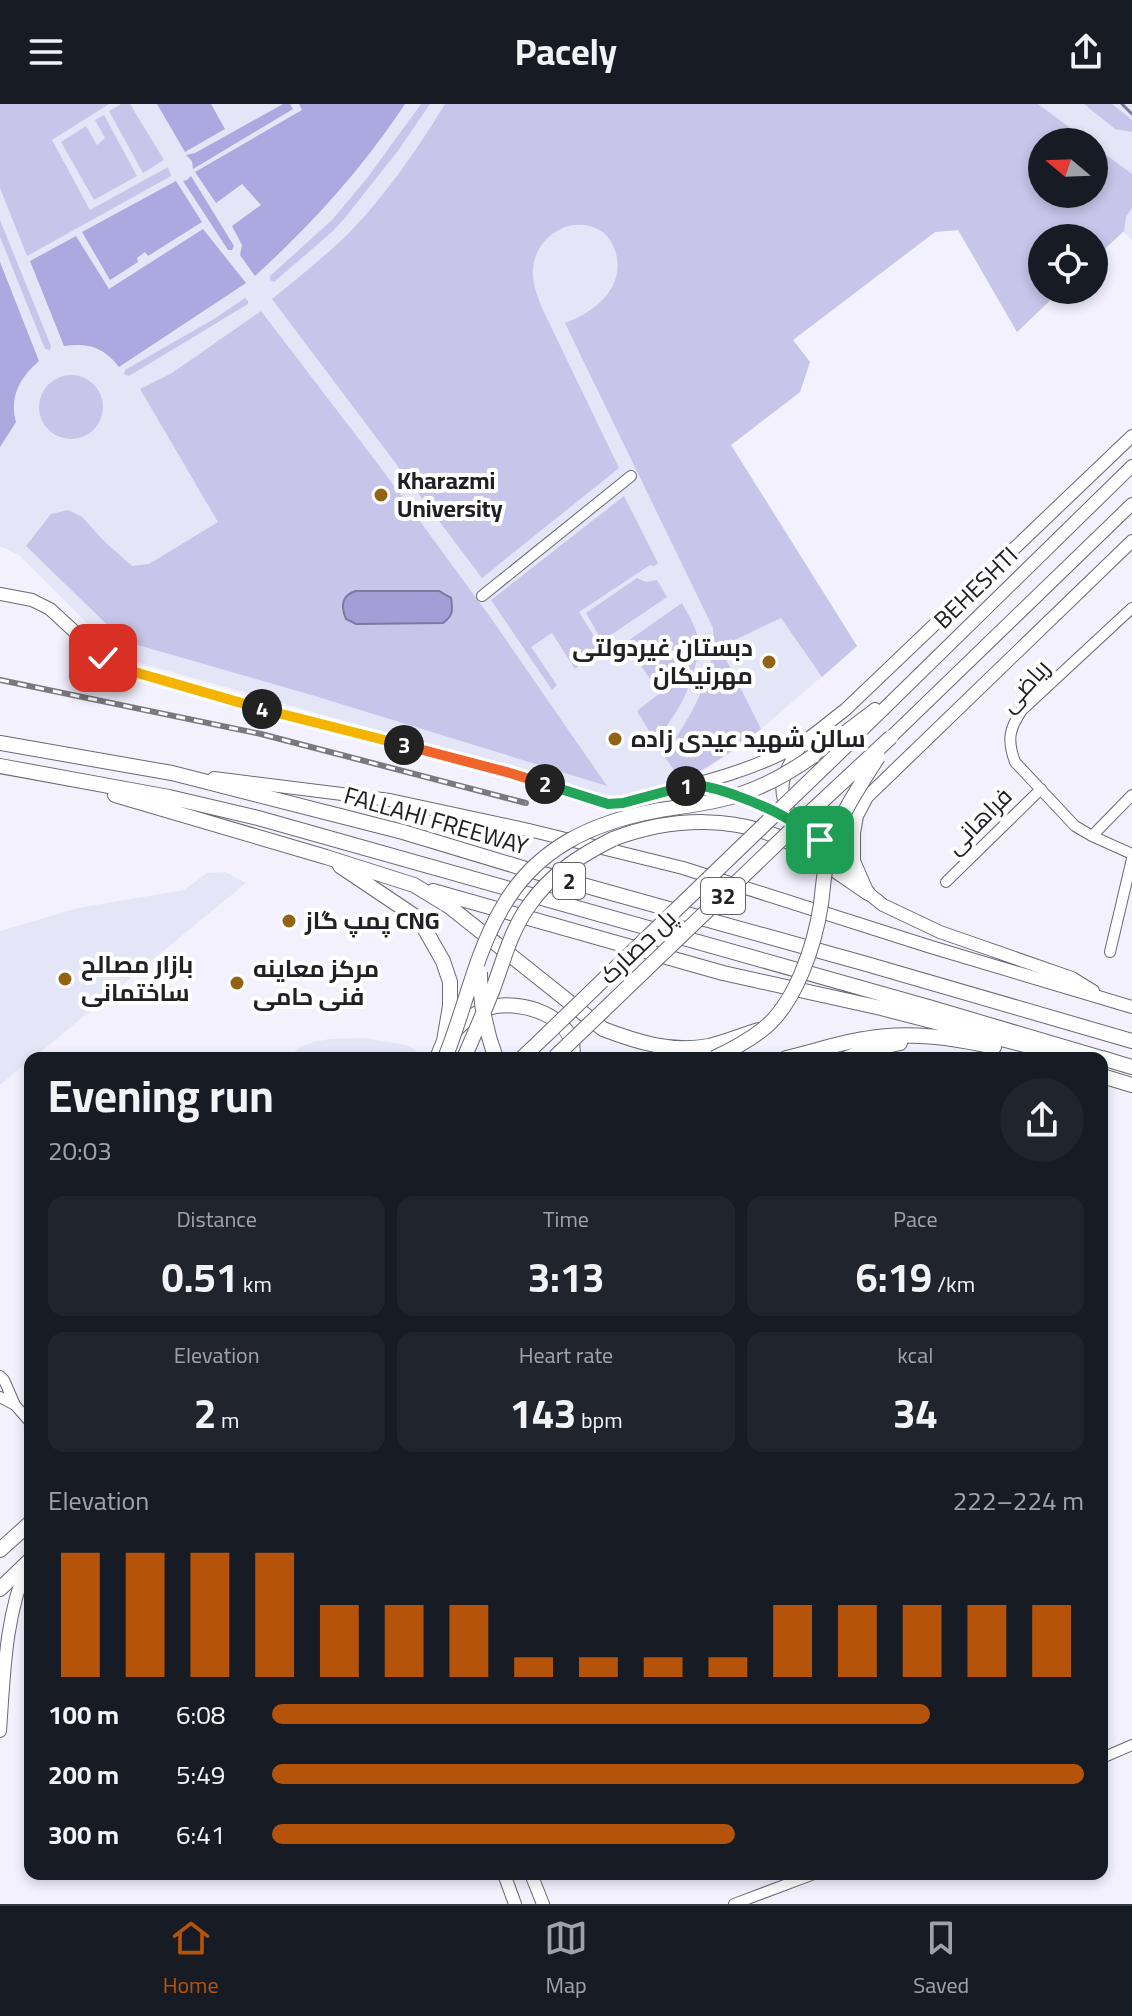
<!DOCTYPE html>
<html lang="en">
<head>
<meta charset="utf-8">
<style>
  body { margin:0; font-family:Georgia,Cairo,serif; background:#20242c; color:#f1f3f6; height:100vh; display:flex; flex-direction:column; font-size:30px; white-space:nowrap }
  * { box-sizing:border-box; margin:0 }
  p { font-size:26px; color:#9ea1a6 }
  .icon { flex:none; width:44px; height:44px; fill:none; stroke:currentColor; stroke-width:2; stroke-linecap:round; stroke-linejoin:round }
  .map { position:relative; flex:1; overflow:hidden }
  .details { position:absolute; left:24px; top:948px; width:1084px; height:828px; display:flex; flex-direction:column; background:#171b24; border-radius:16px; box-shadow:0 4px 12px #0003 }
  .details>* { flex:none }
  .needle { width:52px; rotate:289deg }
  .tools { position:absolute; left:1028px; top:24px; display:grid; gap:16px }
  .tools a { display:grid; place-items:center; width:80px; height:80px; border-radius:50%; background:#171b24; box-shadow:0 4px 12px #0003; font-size:40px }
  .pin { position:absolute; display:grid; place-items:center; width:68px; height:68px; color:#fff; margin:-34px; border-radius:16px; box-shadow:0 4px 12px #0006 }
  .km { position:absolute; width:40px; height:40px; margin:-20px; border-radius:50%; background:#222; color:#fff; font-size:22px; line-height:40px; text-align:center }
  .round { display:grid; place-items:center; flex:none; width:84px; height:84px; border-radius:42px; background:#20242c }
  .overview { display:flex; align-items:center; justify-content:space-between; height:136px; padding:0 24px }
  h1 { font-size:44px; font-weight:700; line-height:60px }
  .stats { display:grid; grid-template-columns:repeat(3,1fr); gap:12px; height:136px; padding:8px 24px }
  .stats div { display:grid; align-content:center; border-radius:16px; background:#20242c; text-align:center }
  .stats b { font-size:40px; font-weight:700 }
  .stats small { font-size:22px; font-weight:400 }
  .stats p { font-size:22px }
  .chart { height:224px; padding:16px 24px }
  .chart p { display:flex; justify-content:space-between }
  .chart svg { width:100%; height:144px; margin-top:8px; stroke:#b45309; stroke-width:6 }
  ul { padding:0 24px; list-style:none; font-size:26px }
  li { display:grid; grid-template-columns:128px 96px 1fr; align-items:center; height:60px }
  li i { height:20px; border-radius:10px; background:#b45309 }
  header { display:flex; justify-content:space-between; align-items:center; height:104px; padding:0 24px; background:#171b24; font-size:36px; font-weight:700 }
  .tabs { display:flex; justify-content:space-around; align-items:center; height:112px; border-top:2px solid #363941; background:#171b24; font-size:22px; color:#9ea1a6 }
  .tabs a { display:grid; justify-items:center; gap:4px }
  .tabs .on { color:#b45309 }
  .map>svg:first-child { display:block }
  .built { fill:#e5e5f8; fill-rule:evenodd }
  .green { fill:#c7c5e9 }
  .forest { fill:#aca8e0 }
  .water { fill:#a39fd6; stroke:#7c79a1; stroke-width:2 }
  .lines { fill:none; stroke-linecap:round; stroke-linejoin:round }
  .stream { stroke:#7c79a1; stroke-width:3 }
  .minor-casing { stroke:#696973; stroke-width:12 }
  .major-casing { stroke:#696973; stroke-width:14 }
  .highway-casing { stroke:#696973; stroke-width:16 }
  .minor { stroke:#fff; stroke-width:10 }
  .major { stroke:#fff; stroke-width:12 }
  .highway { stroke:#fff; stroke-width:14 }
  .rail-casing { stroke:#797880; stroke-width:6 }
  .rail { stroke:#fff; stroke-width:3; stroke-dasharray:9; stroke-linecap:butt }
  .highway-bridge-casing { stroke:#696973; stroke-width:16; stroke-linecap:butt }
  .highway-bridge { stroke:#fff; stroke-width:14 }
  .split-1-casing { stroke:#fff; stroke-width:16 }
  .split-2-casing { stroke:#fff; stroke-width:16 }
  .split-3-casing { stroke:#fff; stroke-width:16 }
  .split-4-casing { stroke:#fff; stroke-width:16 }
  .split-5-casing { stroke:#fff; stroke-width:16 }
  .split-1 { stroke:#22a559; stroke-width:10 }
  .split-2 { stroke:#22a559; stroke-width:10 }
  .split-3 { stroke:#f0652b; stroke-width:10 }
  .split-4 { stroke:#f5b400; stroke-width:10 }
  .split-5 { stroke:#f5b400; stroke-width:10 }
  .poi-dot { fill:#936212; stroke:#fff; stroke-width:3 }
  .labels { text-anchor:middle; stroke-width:8; stroke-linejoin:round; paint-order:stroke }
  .shield { fill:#fff; stroke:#646466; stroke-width:2 }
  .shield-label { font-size:22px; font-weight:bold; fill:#212125 }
  .poi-label { font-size:24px; font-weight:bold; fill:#212125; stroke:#fff; text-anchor:start }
  .street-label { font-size:24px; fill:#212125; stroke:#fff }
</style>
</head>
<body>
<header><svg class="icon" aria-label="menu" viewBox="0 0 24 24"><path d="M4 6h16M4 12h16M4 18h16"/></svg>Pacely<svg class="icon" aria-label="share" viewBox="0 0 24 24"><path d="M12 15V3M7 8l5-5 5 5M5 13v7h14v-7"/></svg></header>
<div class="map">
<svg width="1132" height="1800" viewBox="0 0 1132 1800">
  <rect width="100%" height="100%" fill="#f2f1fd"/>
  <path class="built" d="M0 0H1132V136L1123 127 1094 155V134H1042V186H1061L1017 228 959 126 935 128 793 236 810 258 800 288 731 341 857 542 761 625 731 649 706 665 682 677 617 694 133 557 117 549 19 451 0 442ZM1042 38H1094V90H1042Z
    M225 768 246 779 33 954H30V956L0 981V827L78 804 184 786 207 769Z
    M364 934 406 941 416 946 414 954H289L298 944 313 938 330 935Z"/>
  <path class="green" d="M0 0H109L52 36 90 106 168 63 171 72 27 152 0 84Z
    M121 0H130L164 56 143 69 109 7Z
    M421 0H430L397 48 344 115 333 127 274 178 270 176V172L332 116 368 73Z
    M445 0H1038L1089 38H1042V90H1094V42L1132 70V104L1126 113 1124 127 1094 155V134H1042V186H1061L1017 228 958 126 935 128 793 236 810 258 800 288 731 341 857 542 822 573 781 514 720 543 761 625C736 645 711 662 682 677L664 652C689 615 718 570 713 524L565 219C596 208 627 182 615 146 611 136 606 128 595 124 566 112 534 136 533 166 532 178 537 190 541 202L619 364 482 474 272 195C298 174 324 153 348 130 385 92 417 46 445 0Z
    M1084 0H1112L1132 16V28L1115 25Z
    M104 11 137 72 94 96 61 38 86 22 97 41 105 34 95 16Z
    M0 116 51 242 50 246 45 245 0 133Z
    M245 194 248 197V200L129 272 124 270 125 266 214 215Z
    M261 207 381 364 493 517 607 682 315 592 124 537 26 442 51 410 68 406 82 413 105 438 132 462 149 460 218 418 140 285 172 269Z
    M39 303a32 32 0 1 1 64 0a32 32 0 1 1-64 0Z
    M624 392 658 459 654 462 650 461 579 508 600 542 575 565 552 529 531 543 557 581 552 586 491 496Z
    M637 474 646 478 657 476 667 493 602 537 586 509Z
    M682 499C689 512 698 526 699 540 700 546 698 553 696 559 689 590 675 613 655 637L637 607 660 589 625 539Z"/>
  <path class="forest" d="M157 0H211L225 25 185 48Z
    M283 0H290L293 5 193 65 192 57 186 51 195 49Z
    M299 0H405C361 66 314 118 255 172L240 151 242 141 232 122 261 101 242 80 216 99 195 68 302 6Z
    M191 72 234 142 232 146H228L183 77 187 76Z
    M176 77 202 118 148 152 145 148 137 154 138 158 110 176 82 128Z
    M203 125 246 179 119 263C103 243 89 239 64 242L30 157 76 132 109 185Z
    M0 158 39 257C20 273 9 293 16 318L0 343Z"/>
  <path class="water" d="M356 487H439L451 494C453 506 453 512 443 519L356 520 346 515C341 503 341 491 356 487Z"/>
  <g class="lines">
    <path class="stream" d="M1122 0 1132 10"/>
    <g class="minor-casing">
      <path id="minor" d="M482 492 631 372
        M1132 504 1022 606C1009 625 1007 636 1015 658L1075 722 1092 732 1132 750
        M1092 732 1132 691
        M946 778 1041 685
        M1110 848 1132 755
        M0 1272 4 1276 15 1301 30 1318
        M0 1293 15 1301
        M1102 1654 1132 1641
        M734 1800 814 1770"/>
    </g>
    <g class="major-casing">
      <path id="major" d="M0 490 32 496 50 505 103 554 124 565 248 601 510 669 593 696 608 700 623 699C682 683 746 671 800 640 816 630 830 617 845 606L1132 332
        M891 633 1132 400
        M851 637 1132 362
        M813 652 875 605
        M214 674 390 696 529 726 683 764 931 843 1132 903
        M695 681C739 690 785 708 820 736 834 748 846 763 858 777
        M788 705C774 680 789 661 802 639
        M801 716C816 725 829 724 845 717
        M1093 887 1072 874 940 828 883 801 868 789 854 757V729L857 712 867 693 1132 437
        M0 1627C4 1572 5 1511 28 1460
        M504 1770 515 1800
        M531 1770 543 1800"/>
    </g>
    <g class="highway-casing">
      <path id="highway" d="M0 639 172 669 403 728 529 766 863 859 1132 937
        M0 662 169 693 258 714 932 904 1101 954
        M115 691 326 753 414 781 450 803 603 925C637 938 672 949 709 942 726 938 742 931 759 926
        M613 735C671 713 739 710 795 741 820 755 844 773 868 789
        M340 762 419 815 443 857 450 878V902L444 937 437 954
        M433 787 723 869 881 904 1052 948
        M452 929C462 919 474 909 488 904 520 894 580 913 572 954
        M522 954 543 934
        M786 954C812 948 838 939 864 935 907 927 951 933 994 943
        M847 954 865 947 900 939
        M1102 954 1132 963
        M1102 972 1132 981
        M0 1446 30 1419
        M0 1485 30 1456"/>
    </g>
    <use href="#minor" class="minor"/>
    <use href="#major" class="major"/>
    <use href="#highway" class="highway"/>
    <g class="rail-casing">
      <path id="rail" d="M0 576 261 630 526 699"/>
    </g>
    <use href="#rail" class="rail"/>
    <g class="highway-bridge-casing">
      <path id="highway-bridge" d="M480 868C480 899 485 925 496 954
        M543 934 851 637
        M555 953 789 728 891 633
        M445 954C465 905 475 851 501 806 535 744 593 718 660 706 686 702 713 699 738 691 766 682 789 669 813 652
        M464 954C474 931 484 908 493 885 504 855 511 826 530 800 551 770 581 751 613 735
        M714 954C731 946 748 937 762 926 796 900 815 840 821 800 823 784 824 767 828 751 839 711 856 688 878 653"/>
    </g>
    <use href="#highway-bridge" class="highway-bridge"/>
  </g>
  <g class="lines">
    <g class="split-1-casing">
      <path id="split-1" d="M686 682C708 677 768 703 788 715 799 721 809 729 820 736"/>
    </g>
    <g class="split-2-casing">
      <path id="split-2" d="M545 680 608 700 623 699 686 682"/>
    </g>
    <g class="split-3-casing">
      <path id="split-3" d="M404 641 510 669 545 680"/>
    </g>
    <g class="split-4-casing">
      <path id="split-4" d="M262 605 404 641"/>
    </g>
    <g class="split-5-casing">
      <path id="split-5" d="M103 554 124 565 262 605"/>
    </g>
    <use href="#split-1" class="split-1"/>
    <use href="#split-2" class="split-2"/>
    <use href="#split-3" class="split-3"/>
    <use href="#split-4" class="split-4"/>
    <use href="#split-5" class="split-5"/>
  </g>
  <g class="poi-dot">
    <circle cx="381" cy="391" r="8"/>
    <circle cx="769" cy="558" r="8"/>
    <circle cx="615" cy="635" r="8"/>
    <circle cx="289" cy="817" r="8"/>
    <circle cx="65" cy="875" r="8"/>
    <circle cx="237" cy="879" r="8"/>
  </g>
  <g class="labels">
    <g class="shield">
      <rect x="553" y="759" width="32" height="36" rx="6"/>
      <rect x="701" y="774" width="44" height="36" rx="6"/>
    </g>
    <g class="shield-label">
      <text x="569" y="785">2</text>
      <text x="723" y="800">32</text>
    </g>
    <g class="poi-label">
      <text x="397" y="385">Kharazmi<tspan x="397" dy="28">University</tspan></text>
      <text x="753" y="552" text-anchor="end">دبستان غیردولتی<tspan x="753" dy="28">مهرنیکان</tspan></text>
      <text x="631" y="643">سالن شهید عیدی زاده</text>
      <text x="305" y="825">پمپ گاز CNG</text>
      <text x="81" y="869">بازار مصالح<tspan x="81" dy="28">ساختمانی</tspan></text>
      <text x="253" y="873">مرکز معاینه<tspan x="253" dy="28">فنی حامی</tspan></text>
    </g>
    <g class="street-label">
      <text transform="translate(976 484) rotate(-44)" y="8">BEHESHTI</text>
      <text transform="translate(1025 582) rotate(-48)" y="8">ریاضی</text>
      <text transform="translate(436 717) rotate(16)" y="8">FALLAHI FREEWAY</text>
      <text transform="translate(979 717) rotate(-45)" y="8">فراهانی</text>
      <text transform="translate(638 843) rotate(-44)" y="8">پل حصارک</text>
    </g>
  </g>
</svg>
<div class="tools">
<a><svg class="needle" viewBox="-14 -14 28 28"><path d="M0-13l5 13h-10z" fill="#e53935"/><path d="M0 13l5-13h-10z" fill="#9ea1a6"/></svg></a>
<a><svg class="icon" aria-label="locate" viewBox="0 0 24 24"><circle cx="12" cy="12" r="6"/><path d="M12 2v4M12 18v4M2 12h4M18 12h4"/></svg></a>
</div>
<div class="pin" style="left:820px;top:736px;background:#1e9e55"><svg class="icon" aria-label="arrive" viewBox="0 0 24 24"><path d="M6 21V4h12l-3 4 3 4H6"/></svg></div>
<div class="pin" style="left:103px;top:554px;background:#d93025"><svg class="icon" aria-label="check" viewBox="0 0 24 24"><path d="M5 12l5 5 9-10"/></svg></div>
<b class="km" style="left:686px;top:682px">1</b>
<b class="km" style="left:545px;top:680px">2</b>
<b class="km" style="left:404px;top:641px">3</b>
<b class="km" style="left:262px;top:605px">4</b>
<section class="details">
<div class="overview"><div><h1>Evening run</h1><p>20:03</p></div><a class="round"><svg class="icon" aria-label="share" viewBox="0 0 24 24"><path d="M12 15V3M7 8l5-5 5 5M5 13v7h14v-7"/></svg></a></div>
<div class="stats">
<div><p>Distance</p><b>0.51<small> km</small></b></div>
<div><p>Time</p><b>3:13</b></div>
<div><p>Pace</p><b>6:19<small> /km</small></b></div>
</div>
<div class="stats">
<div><p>Elevation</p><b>2<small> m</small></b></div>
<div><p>Heart rate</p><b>143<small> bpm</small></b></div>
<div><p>kcal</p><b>34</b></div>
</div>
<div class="chart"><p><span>Elevation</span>222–224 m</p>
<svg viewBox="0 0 160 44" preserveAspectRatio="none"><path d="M5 44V6M15 44V6M25 44V6M35 44V6M45 44V22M55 44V22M65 44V22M75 44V38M85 44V38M95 44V38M105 44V38M115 44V22M125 44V22M135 44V22M145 44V22M155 44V22"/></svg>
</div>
<ul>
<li><b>100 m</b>6:08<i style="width:81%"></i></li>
<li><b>200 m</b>5:49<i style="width:100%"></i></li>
<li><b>300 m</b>6:41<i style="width:57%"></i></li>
</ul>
</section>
</div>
<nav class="tabs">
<a class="on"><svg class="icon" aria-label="home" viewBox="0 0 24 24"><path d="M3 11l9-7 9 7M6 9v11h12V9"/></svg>Home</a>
<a><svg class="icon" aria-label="map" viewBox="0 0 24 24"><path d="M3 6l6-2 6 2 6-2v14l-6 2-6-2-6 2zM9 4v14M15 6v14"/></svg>Map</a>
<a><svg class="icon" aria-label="saved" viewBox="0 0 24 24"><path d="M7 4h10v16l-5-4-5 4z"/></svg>Saved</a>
</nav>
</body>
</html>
